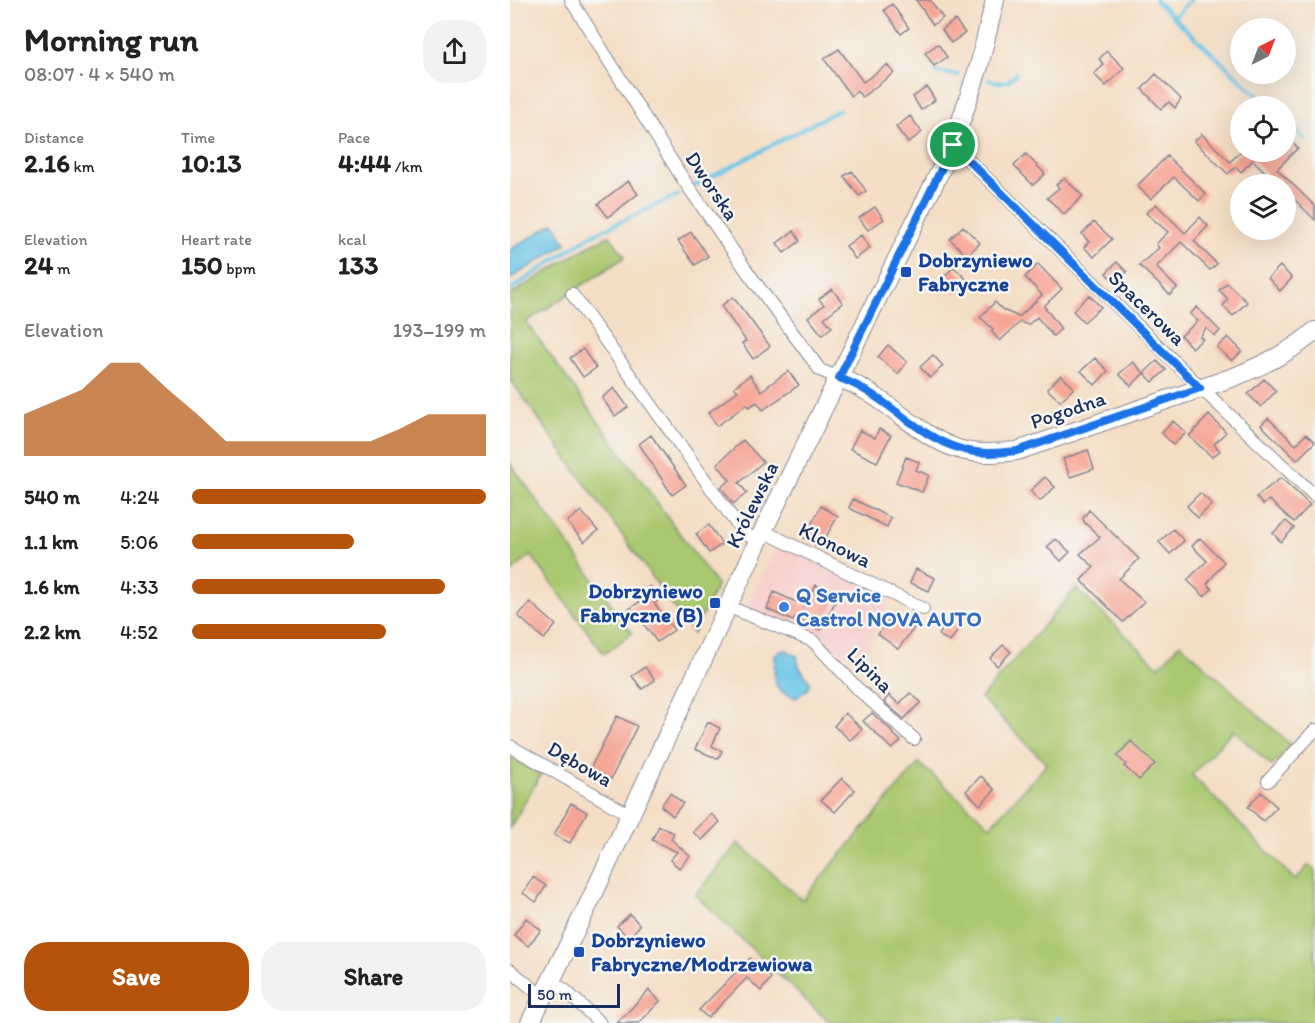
<!DOCTYPE html>
<html lang="en">
<head>
<meta charset="utf-8">
<style>
  body { margin:0; font-family:Itim,sans-serif; background:#f2f2f2; color:#222; height:100vh; display:flex; flex-direction:column; font-size:22px; white-space:nowrap }
  * { box-sizing:border-box; margin:0 }
  p { font-size:20px; color:#767676 }
  .icon { flex:none; width:33px; height:33px; fill:none; stroke:currentColor; stroke-width:2; stroke-linecap:round; stroke-linejoin:round }
  .map { position:relative; flex:1; overflow:hidden }
  .panel { display:flex; flex-direction:column; background:#fff; width:510px }
  .panel>* { flex:none }
  .needle { width:39px; rotate:42deg }
  .tools { position:absolute; left:720px; top:18px; display:grid; gap:12px }
  .tools a { display:grid; place-items:center; width:66px; height:66px; border-radius:50%; background:#fff; box-shadow:0 6px 24px #0002; font-size:30px }
  .scale { position:absolute; left:18px; bottom:15px; width:92px; box-sizing:border-box; padding-left:6px; border:3px solid #1b2f5e; border-top:0; font-size:16px; line-height:21px; white-space:nowrap; color:#1b2f5e; -webkit-text-stroke:4px #f6f6f2; paint-order:stroke }
  .pin { position:absolute; display:grid; place-items:center; width:51px; height:51px; color:#fff; margin:-26px; border:3px solid #fff; border-radius:50%; box-shadow:0 2px 6px #0007 }
  .round { display:grid; place-items:center; flex:none; width:63px; height:63px; border-radius:24px; background:#f2f2f2 }
  .headline { display:flex; align-items:center; justify-content:space-between; height:102px; padding:0 24px }
  h1 { font-size:33px; font-weight:800; line-height:45px }
  .stats { display:grid; grid-template-columns:repeat(3,1fr); gap:9px; height:102px; padding:6px 24px }
  .stats div { display:grid; align-content:center }
  .stats b { font-size:26px; font-weight:800 }
  .stats small { font-size:16px; font-weight:400 }
  .stats p { font-size:16px }
  .chart { height:168px; padding:12px 24px }
  .chart p { display:flex; justify-content:space-between }
  .chart svg { width:100%; height:108px; margin-top:6px; fill:#b45309; opacity:.7 }
  .action { display:flex; gap:12px; margin-top:auto; padding:12px 24px }
  .action a { flex:1; height:69px; border-radius:24px; background:#b45309; color:#fff; font-size:24px; font-weight:800; line-height:69px; text-align:center }
  .action a+a { background:#f2f2f2; color:#222 }
  ul { padding:0 24px; list-style:none; font-size:20px }
  li { display:grid; grid-template-columns:96px 72px 1fr; align-items:center; height:45px }
  li i { height:15px; border-radius:8px; background:#b45309 }
  main { display:flex; flex:1; min-height:0 }
  .map>svg:first-child { display:block }
  .built { fill:#f7d0cd }
  .green { fill:#aac870; stroke:#627c67; stroke-width:1.5 }
  .water { fill:#69c5e7; stroke:#427aa2; stroke-width:1.5 }
  .lines { fill:none; stroke-linecap:round; stroke-linejoin:round }
  .stream { stroke:#69c5e7; stroke-width:4 }
  .building { fill:#f6a595 }
  .street-casing { stroke:#888692; stroke-width:14 }
  .secondary-casing { stroke:#888692; stroke-width:20 }
  .street { stroke:#fff; stroke-width:12 }
  .secondary { stroke:#fff; stroke-width:18 }
  .route-casing { stroke:#fff; stroke-width:12 }
  .route { stroke:#1a73e8; stroke-width:8 }
  .transit-dot { fill:#1a4fb4; stroke:#f6f6f2; stroke-width:2 }
  .shop-dot { fill:#3f7fe0; stroke:#f6f6f2; stroke-width:2 }
  .labels { text-anchor:middle; stroke-width:5; stroke-linejoin:round; paint-order:stroke }
  .street-label { font-size:21px; fill:#1b2f5e; stroke:#f6f6f2 }
  .transit-label { font-size:21px; font-weight:bold; fill:#164399; stroke:#f6f6f2; text-anchor:start }
  .shop-label { font-size:21px; font-weight:bold; fill:#366cbe; stroke:#f6f6f2; text-anchor:start }
</style>
</head>
<body>
<main>
<section class="panel">
<div class="headline"><div><h1>Morning run</h1><p>08:07 · 4 × 540 m</p></div><a class="round"><svg class="icon" aria-label="share" viewBox="0 0 24 24"><path d="M12 15V3M7 8l5-5 5 5M5 13v7h14v-7"/></svg></a></div>
<div class="stats">
<div><p>Distance</p><b>2.16<small> km</small></b></div>
<div><p>Time</p><b>10:13</b></div>
<div><p>Pace</p><b>4:44<small> /km</small></b></div>
</div>
<div class="stats">
<div><p>Elevation</p><b>24<small> m</small></b></div>
<div><p>Heart rate</p><b>150<small> bpm</small></b></div>
<div><p>kcal</p><b>133</b></div>
</div>
<div class="chart"><p><span>Elevation</span>193–199 m</p>
<svg viewBox="0 0 160 44" preserveAspectRatio="none"><path d="M0 44V27L10 22L20 17L30 6L40 6L50 17L60 27L70 38L80 38L90 38L100 38L110 38L120 38L130 33L140 27L150 27L160 27V44z"/></svg>
</div>
<ul>
<li><b>540 m</b>4:24<i style="width:100%"></i></li>
<li><b>1.1 km</b>5:06<i style="width:55%"></i></li>
<li><b>1.6 km</b>4:33<i style="width:86%"></i></li>
<li><b>2.2 km</b>4:52<i style="width:66%"></i></li>
</ul>
<div class="action"><a>Save</a><a>Share</a></div>
</section>
<div class="map">
<svg width="805" height="1023" viewBox="0 0 805 1023">
  <rect width="100%" height="100%" fill="#f6f6f2"/>
  <filter id="ink" filterUnits="userSpaceOnUse"><feTurbulence type="fractalNoise" baseFrequency=".0167" numOctaves="2"/><feDisplacementMap in="SourceGraphic" scale="12" xChannelSelector="R" yChannelSelector="G"/><feConvolveMatrix kernelMatrix="1 2 1 2 8 2 1 2 1" color-interpolation-filters="sRGB"/></filter>
  <filter id="wash" filterUnits="userSpaceOnUse"><feTurbulence type="fractalNoise" baseFrequency=".008" numOctaves="4" result="noise"/><feDisplacementMap in="SourceGraphic" scale="24" xChannelSelector="R" yChannelSelector="G"/><feGaussianBlur stdDeviation="1.35" result="paint"/><feColorMatrix in="noise" values="0 0 0 0 0 0 0 0 0 0 0 0 0 0 0 0 0 1.4 0 .05"/><feComposite in="paint" operator="in"/></filter>
  <g filter="url(#wash)">
    <rect width="100%" height="100%" fill="#f4dec5"/>
    <path class="built" d="M268 543 381 600 350 664 314 641 236 608Z"/>
    <path class="green" d="M100 236 115 257 16 322 207 585 183 634 0 379V295L82 244Z
      M0 463 122 633 94 654 21 555 0 573Z
      M566 588 649 667 670 643 781 745 762 766 723 730 682 775 785 880 799 865 805 870V1023H320L185 895 228 843 292 900 409 763 480 826 537 764 471 698Z
      M0 756 31 774 0 828Z"/>
    <path class="water" d="M44 223 56 244 0 279V250Z
      M276 650 287 656 289 667 300 682 297 690 286 698C260 691 264 677 265 656L270 651Z"/>
    <g class="lines">
      <path class="stream" d="M645 0 759 106
        M663 18 680 0
        M426 72 448 75
        M479 80C492 84 496 84 506 74
        M776 121 795 139
        M184 186 329 110
        M0 290 80 236 168 195
        M545 1023 549 1018"/>
    </g>
    <g id="blocks">
      <path class="building" d="M406 0H420L433 18 423 25Z
        M382 4 399 28 391 34 374 10Z
        M445 20 455 33 441 43 432 30Z
        M428 44 437 57 424 66 415 53Z
        M329 49 353 82 377 65 384 73 352 97 347 91 341 96 314 59Z
        M597 51 614 68 596 86 584 74 594 65 589 59Z
        M646 74 671 99 665 108 659 102 651 109 632 89Z
        M417 87 425 100 411 110 403 97Z
        M400 116 412 132 398 143 386 127Z
        M692 134 720 162 730 152H776V136L788 148 767 169 805 206V220L776 191V184H752L760 177 743 160 731 172 726 167 718 174 684 141Z
        M516 154 535 174 523 185 504 166Z
        M657 156 696 194 689 201 664 177 641 199 627 186Z
        M342 171 356 191 349 196 334 176Z
        M554 178 573 196 554 214 537 198 549 188 546 185Z
        M118 181 128 194 98 217 88 204Z
        M646 204 675 233 690 217 698 226 684 241 707 264 700 270 671 242 646 267 667 288 660 295 629 265 649 248 646 244 658 232 636 213Z
        M365 207 374 219 358 230 349 218Z
        M584 222 602 239 584 257 574 247 579 242 572 234Z
        M453 226 470 243 457 256 440 239Z
        M284 231 290 241 274 253 267 243Z
        M181 232 198 256 185 265 168 241Z
        M351 235 360 248 345 259 336 246Z
        M607 262 617 272 605 283 596 273Z
        M528 264 552 289 534 306 551 329 543 336 527 317 518 325 510 322 490 341 481 331 483 329 470 317 485 302 493 310 509 317 532 295 515 277Z
        M770 266 782 278 770 291 758 278Z
        M444 267 458 281 446 293 432 278Z
        M717 283 737 302 723 316 713 306 718 299 709 290Z
        M322 289 333 303 314 318 322 327 312 335 298 317 314 305 309 299Z
        M579 295 591 307 574 322 563 311Z
        M223 297 260 346 243 359 232 343 236 341 211 306Z
        M687 307 710 331 705 336 696 328 690 337 693 339 682 348 671 336 688 321 680 314Z
        M718 337 732 351 722 361 707 347Z
        M378 345 397 362 388 374 368 357Z
        M73 349 86 368 73 377 60 358Z
        M423 355 433 366 420 378 410 367Z
        M585 358 598 371 585 385 571 371Z
        M647 361 656 370 643 382 634 373Z
        M623 362 634 373 621 386 609 374Z
        M278 371 289 385 253 410 247 402 239 407 237 404 207 426 198 413 228 391 224 387 240 375 251 391Z
        M551 375 564 388 550 401 537 389Z
        M754 379 766 391 751 407 738 394Z
        M104 388 118 407 105 416 92 398Z
        M699 415 716 432 704 444 710 451 702 457 679 436Z
        M758 418 786 445 796 434 805 442 787 460 751 425Z
        M663 421 676 433 663 445 652 433Z
        M369 429 381 435 367 462 340 449 350 430 365 438Z
        M141 435 176 485 162 495 129 444Z
        M233 440 253 462 229 483 237 493 223 504 211 487 220 480 207 464Z
        M578 450 584 469 560 477 553 459Z
        M396 457 409 462 406 470 419 475 412 492 386 482Z
        M535 477 545 487 530 501 520 491Z
        M771 478 800 505 784 522 759 500 753 505 746 497Z
        M690 493 702 504 688 518 677 506Z
        M343 499 381 518 377 527 339 508Z
        M311 506 328 516 310 547 294 538Z
        M579 510 629 559 609 579 634 602 613 622 571 580 584 567 570 554 590 537 574 522 573 518Z
        M71 511 88 531 74 542 57 522Z
        M776 521 784 528 771 542 763 533Z
        M199 525 212 544 199 553 186 534Z
        M663 529 674 541 660 554 649 542Z
        M690 538 714 562 697 584 702 589 694 596 677 580 697 561 682 546Z
        M546 539 560 552 551 561 537 547Z
        M406 569 425 578 419 591 400 583Z
        M306 585 328 596 311 630 285 617 283 621 257 609 264 592 295 606Z
        M140 586 150 599 144 603 164 630 147 642 127 615 116 623 111 615 129 602 125 597Z
        M20 602 46 625 34 639 8 616Z
        M385 613 404 628 388 649 368 634Z
        M439 618 451 625 440 642 429 635Z
        M493 645 501 652 487 666 480 658Z
        M135 667 145 680 132 689 122 676Z
        M400 693 411 702 394 719 374 702 379 695 389 704Z
        M335 713 352 729 340 740 324 726Z
        M362 713 382 731 381 732 391 741 382 749 353 721Z
        M107 716 127 726 101 779 80 769Z
        M198 722 210 728 202 746 212 751 208 759 185 749Z
        M621 741 645 764 629 780 614 766 616 764 607 756Z
        M471 776 485 790 470 805 456 791Z
        M332 778 345 790 325 812 311 800Z
        M751 792 767 807 753 821 738 807Z
        M160 793 173 803 163 816 151 806Z
        M61 803 77 812 60 843 44 835Z
        M201 814 210 822 192 840 183 832Z
        M149 826 164 833 161 839 180 856 169 868 160 860 167 852 142 840Z
        M23 877 36 886 26 902 13 893Z
        M120 914 130 925 119 938 107 926Z
        M16 918 31 930 18 946 4 935Z
        M240 958 261 978 251 991 237 978 198 1018 189 1010Z
        M139 990 150 1001 129 1023H107Z"/>
    </g>
  </g>
  <g filter="url(#ink)">
    <use href="#blocks" fill-opacity="0" stroke="#888692" stroke-width="1.5"/>
    <g class="lines">
      <g class="street-casing">
        <path id="street" d="M61 0 173 179 239 274 310 370 329 378
          M443 145 691 388 805 496
          M62 294 226 523 234 533 249 541
          M253 531 413 609
          M219 607 303 641 349 690 404 739
          M0 746 120 815
          M758 781 805 730
          M0 970 23 989 34 995
          M41 981 56 991 90 1023"/>
      </g>
      <g class="secondary-casing">
        <path id="secondary" d="M329 378C374 393 405 435 448 449 467 455 488 453 507 451L724 377C753 365 781 352 805 331
          M20 1023 81 899 253 531 443 145 469 66 485 0"/>
      </g>
      <use href="#street" class="street"/>
      <use href="#secondary" class="secondary"/>
    </g>
  </g>
  <g class="lines" filter="url(#ink)">
    <g class="route-casing">
      <path id="route" d="M443 145 690 388 507 451C488 453 467 455 448 448 405 435 374 393 329 378Z"/>
    </g>
    <use href="#route" class="route"/>
  </g>
  <g class="transit-dot">
    <rect x="390" y="266" width="12" height="12" rx="3"/>
    <rect x="199" y="597" width="12" height="12" rx="3"/>
    <rect x="63" y="946" width="12" height="12" rx="3"/>
  </g>
  <circle class="shop-dot" cx="274" cy="607" r="6"/>
  <g class="labels">
    <g class="street-label">
      <text transform="translate(202 186) rotate(56)" y="7">Dworska</text>
      <text transform="translate(637 308) rotate(44)" y="7">Spacerowa</text>
      <text transform="translate(558 410) rotate(-19)" y="7">Pogodna</text>
      <text transform="translate(242 505) rotate(-64)" y="7">Królewska</text>
      <text transform="translate(325 545) rotate(26)" y="7">Klonowa</text>
      <text transform="translate(360 670) rotate(45)" y="7">Lipina</text>
      <text transform="translate(70 764) rotate(30)" y="7">Dębowa</text>
    </g>
    <g class="transit-label">
      <text x="408" y="267">Dobrzyniewo<tspan x="408" dy="24">Fabryczne</tspan></text>
      <text x="193" y="598" text-anchor="end">Dobrzyniewo<tspan x="193" dy="24">Fabryczne (B)</tspan></text>
      <text x="81" y="947">Dobrzyniewo<tspan x="81" dy="24">Fabryczne/Modrzewiowa</tspan></text>
    </g>
    <g class="shop-label">
      <text x="286" y="602">Q Service<tspan x="286" dy="24">Castrol NOVA AUTO</tspan></text>
    </g>
  </g>
</svg>
<div class="tools">
<a><svg class="needle" viewBox="-14 -14 28 28"><path d="M0-13l5 13h-10z" fill="#e53935"/><path d="M0 13l5-13h-10z" fill="#767676"/></svg></a>
<a><svg class="icon" aria-label="locate" viewBox="0 0 24 24"><circle cx="12" cy="12" r="6"/><path d="M12 2v4M12 18v4M2 12h4M18 12h4"/></svg></a>
<a><svg class="icon" aria-label="layers" viewBox="0 0 24 24"><path d="M12 4l9 5-9 5-9-5zM3 14l9 5 9-5"/></svg></a>
</div>
<div class="scale">50 m</div>
<div class="pin" style="left:443px;top:145px;background:#1e9e55"><svg class="icon" aria-label="arrive" viewBox="0 0 24 24"><path d="M6 21V4h12l-3 4 3 4H6"/></svg></div>
</div>
</main>
</body>
</html>
